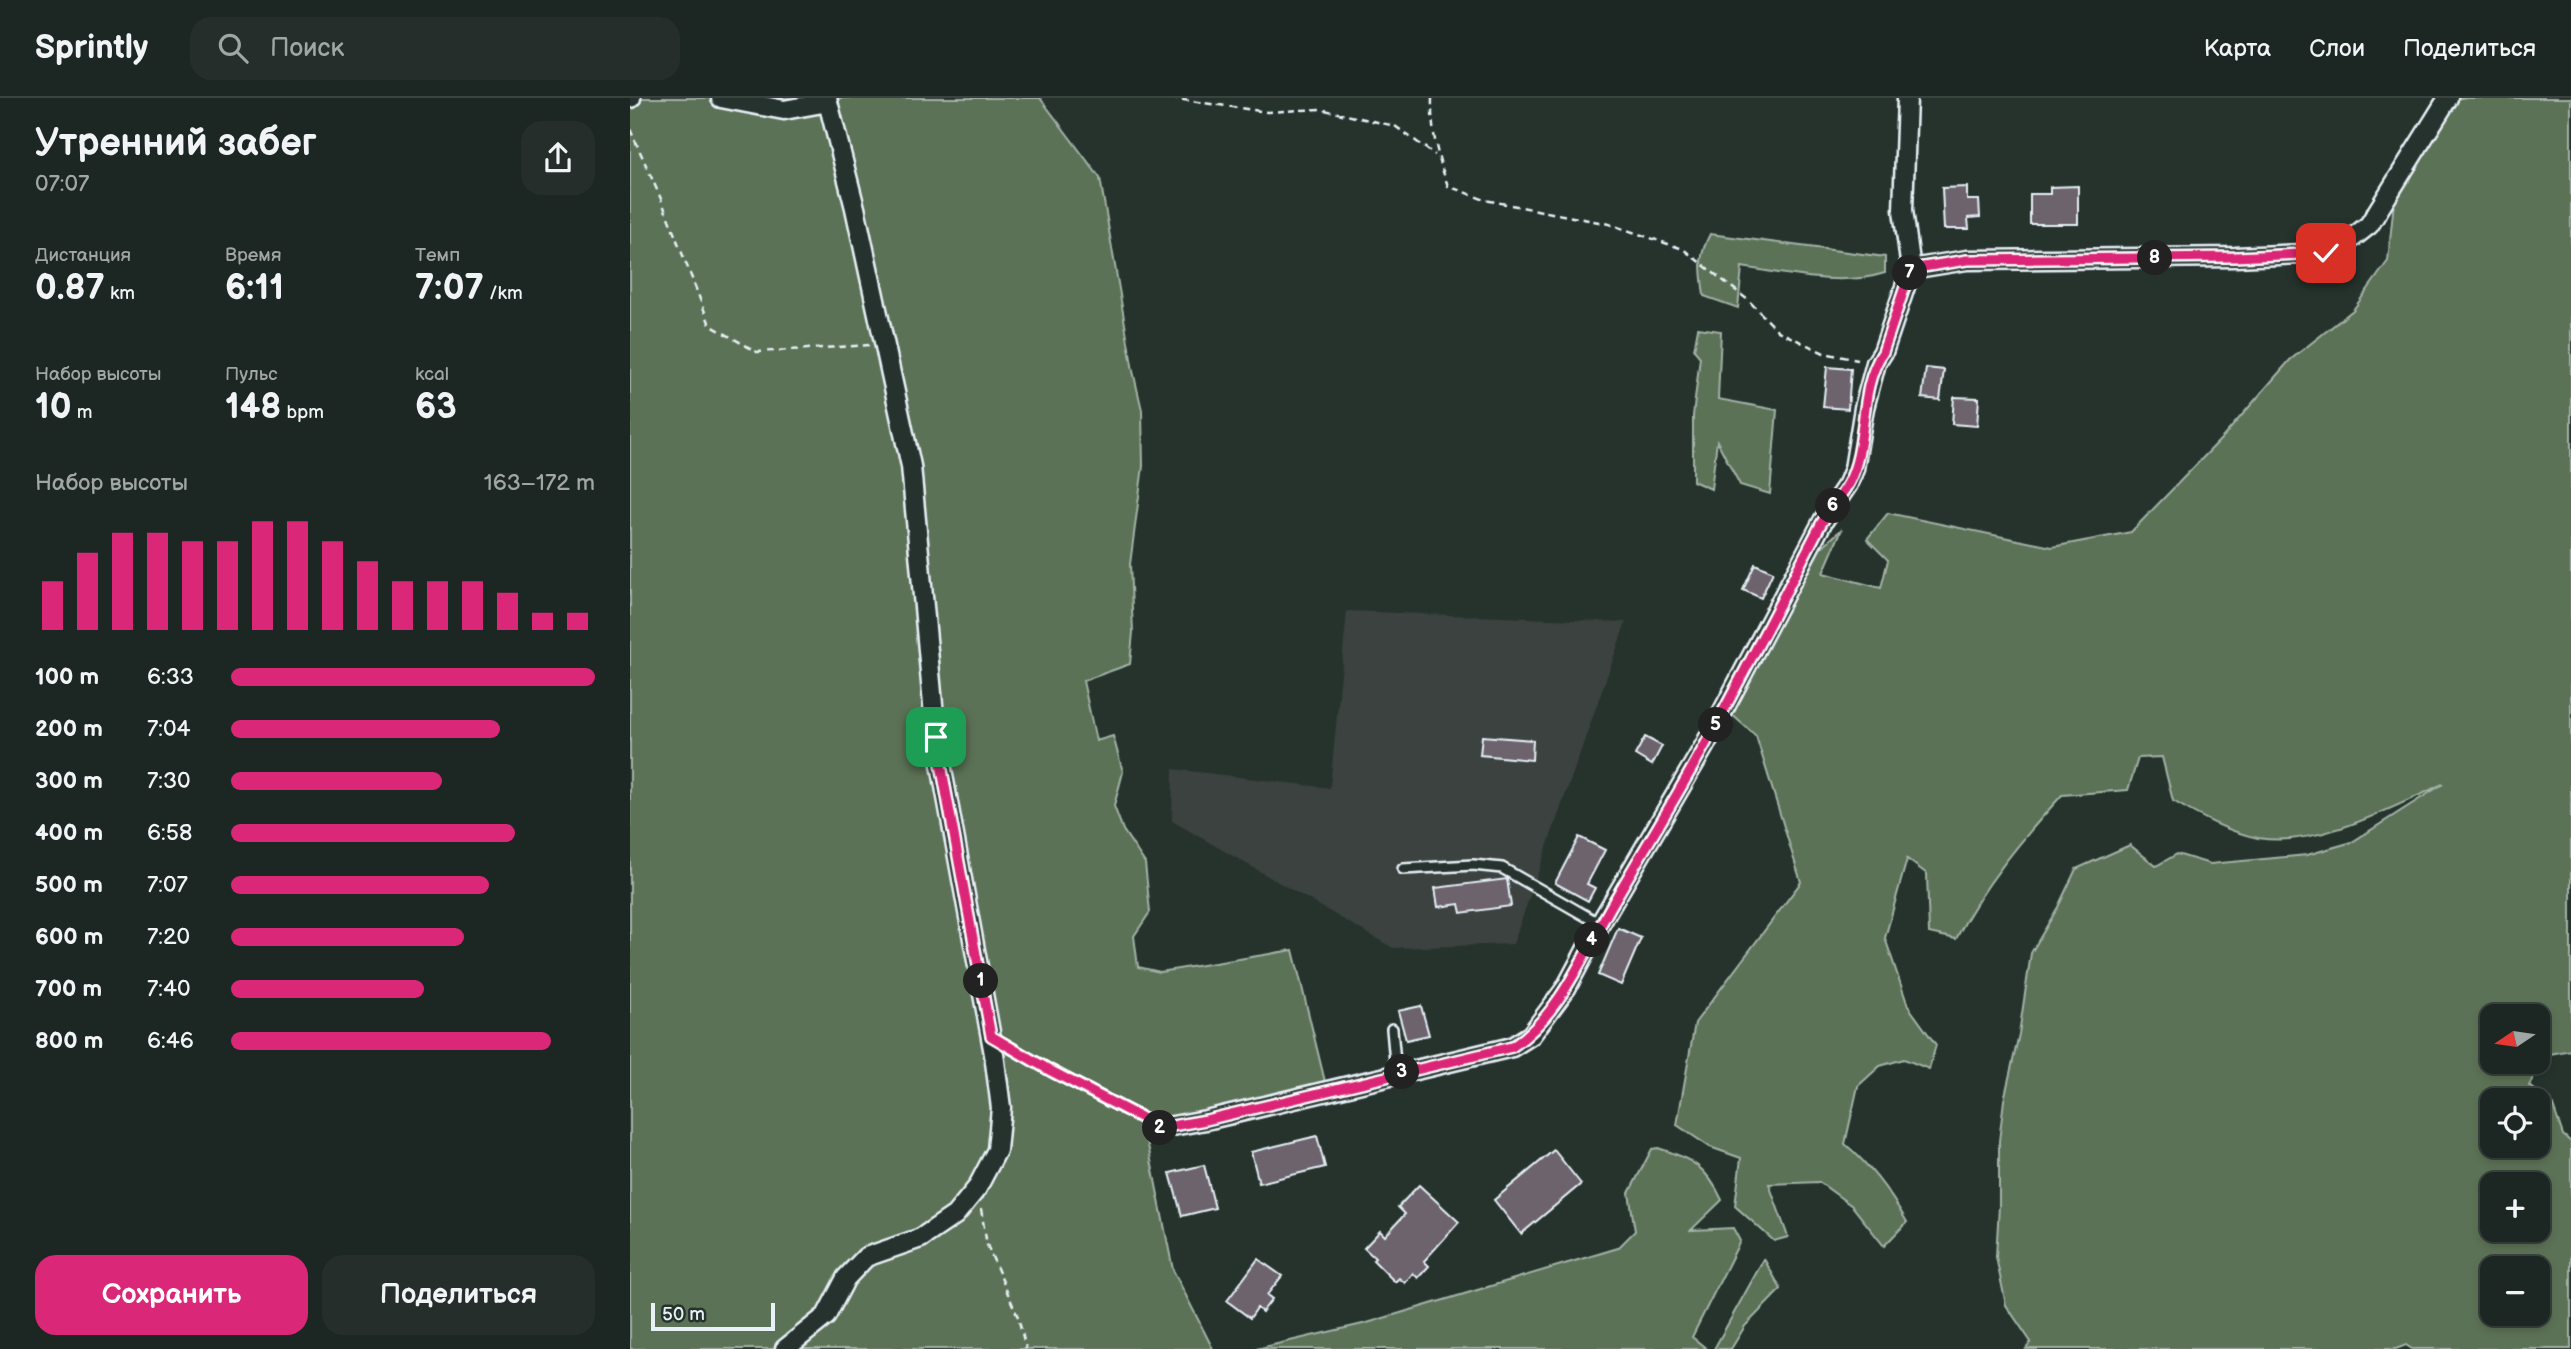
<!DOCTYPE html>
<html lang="ru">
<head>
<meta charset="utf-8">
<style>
  body { margin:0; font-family:"Balsamiq Sans",sans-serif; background:#252e2a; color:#f1f3f6; height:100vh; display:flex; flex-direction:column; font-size:26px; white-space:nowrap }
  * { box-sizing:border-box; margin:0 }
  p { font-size:23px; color:#a0a5a5 }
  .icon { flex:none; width:38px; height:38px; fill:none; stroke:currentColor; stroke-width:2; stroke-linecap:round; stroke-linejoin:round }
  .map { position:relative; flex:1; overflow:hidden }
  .panel { display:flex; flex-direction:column; background:#1c2622; width:630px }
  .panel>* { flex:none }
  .needle { width:46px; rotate:257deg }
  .controls { position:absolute; left:1850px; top:906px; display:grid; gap:14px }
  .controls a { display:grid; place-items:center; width:70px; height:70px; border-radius:14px; background:#1c2622; box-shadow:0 4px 10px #0003,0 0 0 2px #3a4340; font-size:35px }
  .scale { position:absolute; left:21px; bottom:18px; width:124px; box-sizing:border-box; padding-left:7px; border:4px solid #e8f1f8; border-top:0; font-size:19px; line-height:24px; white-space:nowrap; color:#e8f1f8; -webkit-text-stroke:5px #26332d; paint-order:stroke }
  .pin { position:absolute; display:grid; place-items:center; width:60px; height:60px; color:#fff; margin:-30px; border-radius:14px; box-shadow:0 4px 10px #0006 }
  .km { position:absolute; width:35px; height:35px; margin:-18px; border-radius:50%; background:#222; color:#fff; font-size:19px; line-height:35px; text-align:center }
  .round { display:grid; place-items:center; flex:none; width:74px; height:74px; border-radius:21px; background:#252e2a }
  .summary { display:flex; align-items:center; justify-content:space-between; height:119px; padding:0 35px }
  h1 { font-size:38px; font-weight:800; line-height:52px }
  .stats { display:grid; grid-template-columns:repeat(3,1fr); gap:10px; height:119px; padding:7px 35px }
  .stats div { display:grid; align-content:center }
  .stats b { font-size:35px; font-weight:800 }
  .stats small { font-size:19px; font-weight:400 }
  .stats p { font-size:19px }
  .chart { height:196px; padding:14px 35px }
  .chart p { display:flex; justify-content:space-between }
  .chart svg { width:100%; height:126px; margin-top:7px; stroke:#db2777; stroke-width:6 }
  .button { display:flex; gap:14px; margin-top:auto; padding:14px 35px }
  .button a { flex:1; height:80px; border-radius:21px; background:#db2777; color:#fff; font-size:28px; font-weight:800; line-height:80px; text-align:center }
  .button a+a { background:#252e2a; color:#f1f3f6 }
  ul { padding:0 35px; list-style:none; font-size:23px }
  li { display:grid; grid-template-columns:112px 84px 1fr; align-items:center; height:52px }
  li i { height:18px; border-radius:9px; background:#db2777 }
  header { display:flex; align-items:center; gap:42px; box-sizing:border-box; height:98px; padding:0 35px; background:#1c2622; border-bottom:2px solid #3a4340 }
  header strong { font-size:33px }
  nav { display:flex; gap:38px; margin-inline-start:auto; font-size:24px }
  .search { width:490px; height:63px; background:#252e2a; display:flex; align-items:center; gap:18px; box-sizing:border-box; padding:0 24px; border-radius:21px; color:#a0a5a5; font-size:26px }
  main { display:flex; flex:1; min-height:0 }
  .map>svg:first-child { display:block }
  .built { fill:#3b4240 }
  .green { fill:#5b7256; stroke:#a2b2a7; stroke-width:2; fill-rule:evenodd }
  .building { fill:#6c646d; stroke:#e8f1f8; stroke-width:2 }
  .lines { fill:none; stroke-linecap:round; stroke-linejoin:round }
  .lane-casing { stroke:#e8f1f8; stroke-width:14 }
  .street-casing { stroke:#e8f1f8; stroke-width:23 }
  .path { stroke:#e8f1f8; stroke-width:2.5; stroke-dasharray:7 5; stroke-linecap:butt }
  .lane { stroke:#26332d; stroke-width:9 }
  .street { stroke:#26332d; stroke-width:18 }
  .route-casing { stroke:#fff; stroke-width:14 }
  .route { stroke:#db2777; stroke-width:9 }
</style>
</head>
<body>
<header>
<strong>Sprintly</strong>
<div class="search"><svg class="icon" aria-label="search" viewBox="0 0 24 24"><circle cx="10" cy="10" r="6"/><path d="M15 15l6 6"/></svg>Поиск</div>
<nav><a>Карта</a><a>Слои</a><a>Поделиться</a></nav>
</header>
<main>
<section class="panel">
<div class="summary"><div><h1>Утренний забег</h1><p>07:07</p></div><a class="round"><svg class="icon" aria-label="share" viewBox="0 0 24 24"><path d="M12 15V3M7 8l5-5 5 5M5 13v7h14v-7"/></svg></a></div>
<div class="stats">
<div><p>Дистанция</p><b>0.87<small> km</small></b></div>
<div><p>Время</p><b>6:11</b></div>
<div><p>Темп</p><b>7:07<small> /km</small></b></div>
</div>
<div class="stats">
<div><p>Набор высоты</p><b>10<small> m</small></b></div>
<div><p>Пульс</p><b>148<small> bpm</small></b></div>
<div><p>kcal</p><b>63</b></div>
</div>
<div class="chart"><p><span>Набор высоты</span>163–172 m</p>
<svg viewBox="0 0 160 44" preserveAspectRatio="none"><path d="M5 44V27M15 44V17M25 44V10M35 44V10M45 44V13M55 44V13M65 44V6M75 44V6M85 44V13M95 44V20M105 44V27M115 44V27M125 44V27M135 44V31M145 44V38M155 44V38"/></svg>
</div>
<ul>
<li><b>100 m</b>6:33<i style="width:100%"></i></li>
<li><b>200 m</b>7:04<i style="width:74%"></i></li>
<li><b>300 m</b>7:30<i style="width:58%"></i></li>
<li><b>400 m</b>6:58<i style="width:78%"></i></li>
<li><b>500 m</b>7:07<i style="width:71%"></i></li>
<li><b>600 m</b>7:20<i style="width:64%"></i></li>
<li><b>700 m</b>7:40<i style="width:53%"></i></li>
<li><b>800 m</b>6:46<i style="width:88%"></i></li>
</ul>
<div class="button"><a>Сохранить</a><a>Поделиться</a></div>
</section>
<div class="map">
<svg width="1941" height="1251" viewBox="0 0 1941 1251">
  <rect width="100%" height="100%" fill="#26332d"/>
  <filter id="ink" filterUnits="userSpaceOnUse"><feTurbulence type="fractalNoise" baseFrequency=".0143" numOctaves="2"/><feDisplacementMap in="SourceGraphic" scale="14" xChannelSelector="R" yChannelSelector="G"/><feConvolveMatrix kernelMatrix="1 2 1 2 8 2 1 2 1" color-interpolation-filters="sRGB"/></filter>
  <g filter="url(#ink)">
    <path class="built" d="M717 513 996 524 883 846 763 850 542 723 543 671 700 690Z"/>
    <path class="green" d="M0 0H410L470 80 503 273 512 312 513 368 500 466 503 534 500 566 453 583 466 643 483 638 493 674 484 708 493 732 515 765 520 814 504 838 508 869 530 874 663 852 698 996 685 1006 600 1027 516 1037 543 1172 583 1251H0Z
      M1824 0H1941V952L1915 957 1899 988 1921 1002 1933 1037 1941 1044V1251H1782L1776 1247 1766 1251H1396L1401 1244 1376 1207 1366 1159 1369 1108V1043L1374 1002 1389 936 1401 855 1428 809 1446 771 1500 747 1526 768 1547 756 1580 766 1677 757 1722 744 1813 686C1761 710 1687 750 1628 740 1598 734 1569 718 1543 703L1532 659 1508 660 1498 692 1432 697C1392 741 1353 788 1326 841L1299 835 1297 776 1277 761 1255 840 1278 908 1306 947 1299 971 1274 961 1250 968 1228 988 1215 1046C1241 1068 1260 1094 1277 1124L1254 1148 1222 1108 1189 1084 1139 1086 1158 1139 1144 1143 1105 1108 1111 1060 1080 1049 1047 1027 1065 925 1171 784 1126 638 1099 614 1184 456 1212 431 1193 475 1251 490 1258 462 1237 441 1258 415 1422 449 1501 434 1593 339 1660 262 1723 212 1758 163 1764 103ZM1862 919H1908V964H1862ZM1862 1003H1908V1048H1862ZM1862 1087H1908V1132H1862ZM1862 1171H1908V1216H1862Z
      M1080 136 1255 159V175C1210 189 1158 176 1112 169L1108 210 1074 198C1071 171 1067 161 1080 136Z
      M1068 230 1091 233 1088 301 1147 312 1140 396 1110 387 1087 343 1081 391 1063 383V318L1070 259 1064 252Z
      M1028 1050C1061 1060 1077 1069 1092 1102L1061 1132 1103 1130 1110 1143 1062 1239 1077 1251H626L737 1225 988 1150 1005 1133 999 1095 1022 1051Z
      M1134 1161 1151 1191 1115 1228 1101 1251H1084Z"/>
    <path class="building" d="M1448 88V126H1400V96H1420V89Z
      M1337 89V102H1349L1350 119 1338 120 1339 131H1314L1312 90Z
      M1197 269 1221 271 1218 311 1193 309Z
      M1296 270 1314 272 1310 302 1292 300Z
      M1324 299 1349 300 1347 328 1322 326Z
      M1125 466 1143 474 1131 500 1113 492Z
      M852 638 903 642 902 662 850 657Z
      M1015 639 1032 648 1022 667 1005 657Z
      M949 739 975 752 957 786 965 790 958 803 925 785Z
      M877 781 881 808 831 815 829 806 808 809 805 790Z
      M988 830 1011 840 991 887 968 877Z
      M791 908 799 937 776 942 768 913Z
      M687 1038 695 1069 629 1085 621 1054Z
      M924 1052 951 1086 891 1136 864 1102Z
      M574 1067 585 1110 552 1118 540 1075Z
      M789 1087 829 1124 794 1163 799 1168 788 1180 783 1175 775 1185 769 1180 765 1184 743 1162 745 1160 734 1150 750 1133 755 1138 775 1116 768 1109Z
      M628 1161 652 1178 637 1197 642 1201 632 1214 627 1210 620 1220 597 1203Z"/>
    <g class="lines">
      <g class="lane-casing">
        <path id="lane" d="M773 771 843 767 872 770 970 826
          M762 931 766 975
          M362 939 421 973 531 1030"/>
      </g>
      <g class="street-casing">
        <path id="street" d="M0 0H1
          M91 0 154 12 198 4
          M1281 171 1337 162 1605 159 1696 155 1712 148 1739 127 1818 0
          M531 1030 576 1022 882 949 901 937 936 890 970 826 1075 647 1193 423 1218 386 1224 371 1234 310 1246 265 1253 254 1281 171 1273 112 1277 0
          M155 1251 196 1218 216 1180 236 1159 291 1140 325 1117 347 1090 367 1052 371 1010 364 956 306 639 281 368 225 110 197 0"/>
      </g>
      <path class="path" d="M540 0 637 14 690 11 765 28 805 57
        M802 0C801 32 807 58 818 88L855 102 979 126 1053 151 1118 202 1148 233 1194 255 1228 262
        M0 31 31 101 80 227 127 254 239 247
        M351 1111 357 1147 388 1219 396 1251"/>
      <use href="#lane" class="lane"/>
      <use href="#street" class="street"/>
    </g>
  </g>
  <g class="lines" filter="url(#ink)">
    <g class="route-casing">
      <path id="route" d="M306 639 361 938 421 973 531 1030 576 1022 882 949C933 915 956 849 987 798 1016 748 1047 698 1075 647 1115 574 1153 499 1191 426 1199 412 1210 400 1218 386 1239 348 1227 293 1253 254L1281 171 1337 162 1605 159 1696 155"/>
    </g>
    <use href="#route" class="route"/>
  </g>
</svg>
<div class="controls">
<a><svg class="needle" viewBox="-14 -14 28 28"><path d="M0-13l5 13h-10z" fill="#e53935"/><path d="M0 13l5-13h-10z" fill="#a0a5a5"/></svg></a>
<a><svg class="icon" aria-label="locate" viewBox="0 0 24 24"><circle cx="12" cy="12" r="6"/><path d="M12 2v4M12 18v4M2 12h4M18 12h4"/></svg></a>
<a>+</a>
<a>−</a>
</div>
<div class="scale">50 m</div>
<div class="pin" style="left:306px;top:639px;background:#1e9e55"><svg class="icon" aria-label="arrive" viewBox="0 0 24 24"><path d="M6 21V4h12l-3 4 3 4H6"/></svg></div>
<div class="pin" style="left:1696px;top:155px;background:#d93025"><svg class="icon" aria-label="check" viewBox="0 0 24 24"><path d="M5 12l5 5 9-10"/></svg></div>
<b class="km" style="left:351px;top:883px">1</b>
<b class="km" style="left:530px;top:1030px">2</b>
<b class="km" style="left:772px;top:974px">3</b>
<b class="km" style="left:962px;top:842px">4</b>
<b class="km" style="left:1086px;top:627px">5</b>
<b class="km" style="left:1203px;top:408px">6</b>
<b class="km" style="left:1280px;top:175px">7</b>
<b class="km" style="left:1525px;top:160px">8</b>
</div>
</main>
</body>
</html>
